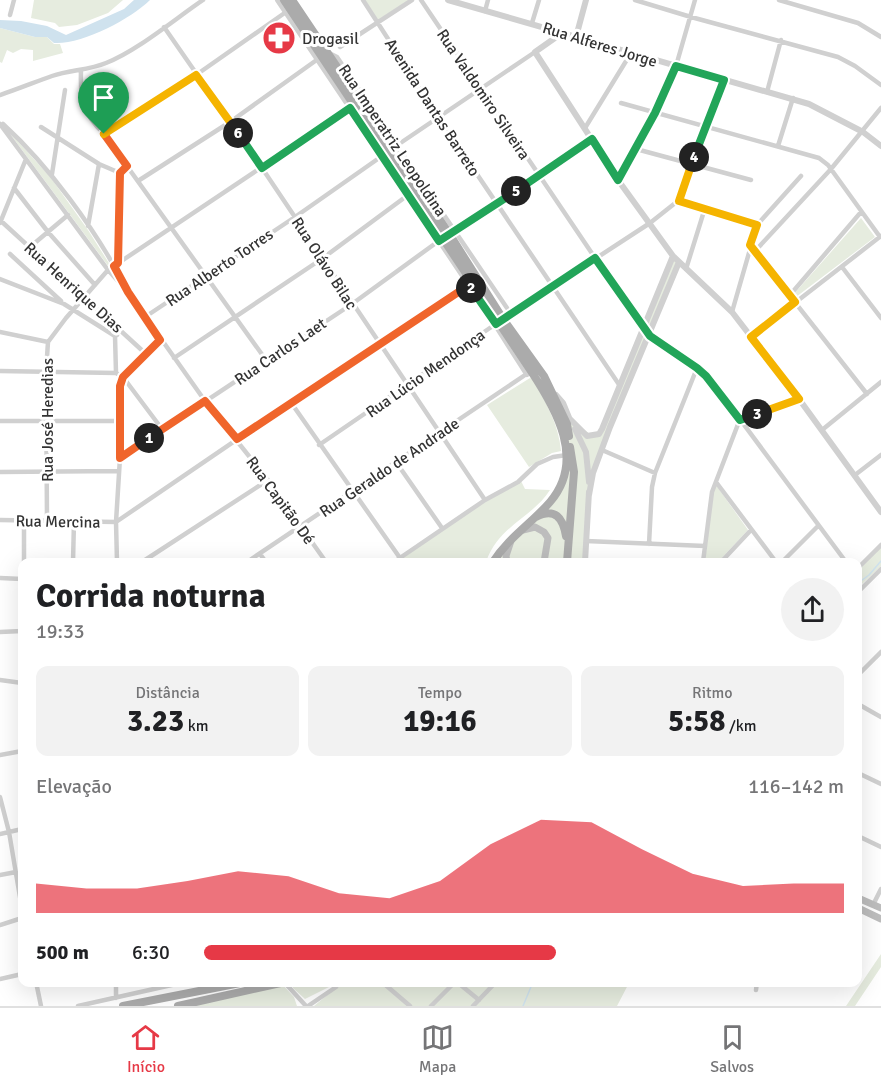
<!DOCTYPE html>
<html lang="pt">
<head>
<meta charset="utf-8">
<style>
  body { margin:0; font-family:Signika,sans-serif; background:#f2f2f2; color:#202124; height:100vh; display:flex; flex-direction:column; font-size:22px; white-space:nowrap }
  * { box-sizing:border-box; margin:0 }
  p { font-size:20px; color:#757577 }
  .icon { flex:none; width:33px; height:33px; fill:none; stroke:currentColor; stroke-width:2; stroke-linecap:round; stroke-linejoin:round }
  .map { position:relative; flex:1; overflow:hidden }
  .details { position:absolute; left:18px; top:558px; width:844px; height:429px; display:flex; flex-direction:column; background:#fff; border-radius:12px; box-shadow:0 6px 24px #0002 }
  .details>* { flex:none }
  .pin { position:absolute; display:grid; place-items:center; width:51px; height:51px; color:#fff; margin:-62px -26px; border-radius:50% 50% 50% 0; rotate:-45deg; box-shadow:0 0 6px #0007 }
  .pin .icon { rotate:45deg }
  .km { position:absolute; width:30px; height:30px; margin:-15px; border-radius:50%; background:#222; color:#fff; font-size:16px; line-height:30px; text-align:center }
  .round { display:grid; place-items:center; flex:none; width:63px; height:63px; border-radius:32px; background:#f2f2f2 }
  .summary { display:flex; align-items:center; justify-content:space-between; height:102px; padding:0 18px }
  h1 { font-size:33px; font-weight:700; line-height:45px }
  .stats { display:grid; grid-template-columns:repeat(3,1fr); gap:9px; height:102px; padding:6px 18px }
  .stats div { display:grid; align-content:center; border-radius:12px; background:#f2f2f2; text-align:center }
  .stats b { font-size:30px; font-weight:700 }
  .stats small { font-size:16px; font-weight:400 }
  .stats p { font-size:16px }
  .chart { height:168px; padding:12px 18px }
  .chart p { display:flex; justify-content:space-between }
  .chart svg { width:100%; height:108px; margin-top:6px; fill:#e63946; opacity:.7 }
  ul { padding:0 18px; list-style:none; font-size:20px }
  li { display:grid; grid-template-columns:96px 72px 1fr; align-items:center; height:45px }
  li i { height:15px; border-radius:8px; background:#e63946 }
  .tab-bar { display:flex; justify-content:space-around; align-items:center; height:84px; border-top:2px solid #e0e0e0; background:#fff; font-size:16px; color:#757577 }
  .tab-bar a { display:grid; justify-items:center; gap:3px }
  .tab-bar .selected { color:#e63946 }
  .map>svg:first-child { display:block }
  .green { fill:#e6ecdf }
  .water { fill:#cfe2ee }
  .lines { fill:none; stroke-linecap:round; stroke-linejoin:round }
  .stream { stroke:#cfe2ee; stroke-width:1.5 }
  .minor { stroke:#d0d0d0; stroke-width:4.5 }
  .tertiary { stroke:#d0d0d0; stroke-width:6 }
  .secondary { stroke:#bdbdbd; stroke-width:7 }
  .primary { stroke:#ababab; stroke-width:8 }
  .split-1-casing { stroke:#fff; stroke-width:12 }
  .split-2-casing { stroke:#fff; stroke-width:12 }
  .split-3-casing { stroke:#fff; stroke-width:12 }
  .split-4-casing { stroke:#fff; stroke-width:12 }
  .split-5-casing { stroke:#fff; stroke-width:12 }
  .split-6-casing { stroke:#fff; stroke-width:12 }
  .split-7-casing { stroke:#fff; stroke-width:12 }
  .split-1 { stroke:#f0652b; stroke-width:8 }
  .split-2 { stroke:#f0652b; stroke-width:8 }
  .split-3 { stroke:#22a559; stroke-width:8 }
  .split-4 { stroke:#f5b400; stroke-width:8 }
  .split-5 { stroke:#22a559; stroke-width:8 }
  .split-6 { stroke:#22a559; stroke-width:8 }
  .split-7 { stroke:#f5b400; stroke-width:8 }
  .labels { text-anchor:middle; stroke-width:6; stroke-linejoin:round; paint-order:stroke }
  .poi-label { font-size:16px; fill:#333; stroke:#fff; text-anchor:start }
  .street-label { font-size:16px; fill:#333; stroke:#fff }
</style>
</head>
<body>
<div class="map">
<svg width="881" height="1006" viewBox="0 0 881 1006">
  <rect width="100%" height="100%" fill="#fff"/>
  <path class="green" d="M34 0H123L108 13 77 25 59 27 55 23 31 18Z
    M365 0H409L378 20Z
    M0 28 35 37H47L54 44H60L63 53 33 61V50L21 49 13 53 7 50 2 63 0 62Z
    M5 127 51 178 88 230 126 290Z
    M861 218 875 237 796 297 793 295Z
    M673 256 679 263 593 473 586 562H493L545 506 564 478 570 419 590 434 600 431Z
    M530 378 533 379C546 403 559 425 561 451L552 453 529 467 487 405Z
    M521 481 525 489 550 490C531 519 499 525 486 562H397L486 501Z
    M716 485 748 530 718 562H705L713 492Z
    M881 547V566L858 588V571Z
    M881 954V967L855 1006H846Z
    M281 983 294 997 297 1006H179Z
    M292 983H332L333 985 305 999 293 988Z
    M342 983H629L617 1006H314Z"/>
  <path class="water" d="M134 0H150C131 19 81 45 54 43L47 37H35L0 28V20L21 21 47 26 66 35 124 9Z"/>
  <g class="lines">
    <path class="stream" d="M858 583 869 575 881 561
      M523 1006 533 982"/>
    <path class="minor" d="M363 0 439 118 620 386
      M421 0 643 329 650 336 697 368 716 387 846 562
      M635 0 691 17 838 57 855 66 881 85
      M779 0 858 23 881 37
      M485 11 488 0
      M10 15 14 0
      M532 23 539 0
      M164 27 262 168 485 500
      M340 47 412 0
      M329 53 337 57 507 308
      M81 71C80 101 82 112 104 134L266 360
      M767 92 781 40
      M0 95C18 89 35 82 52 76 70 70 89 70 106 63 137 51 175 19 203 0
      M621 103 819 158 828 165 880 237
      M0 124 108 270 128 292 205 401 268 480 326 562
      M3 124C49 166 95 229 124 284
      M41 127 99 164 120 173
      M585 128 631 53
      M104 134 196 75 286 12
      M396 146 535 52
      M778 146 793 98
      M636 149 751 180
      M52 174 65 90
      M618 180 655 113 676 66 695 0
      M138 181 230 122 318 59
      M14 188 48 232 95 285
      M679 200 724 80
      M679 200 757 225
      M1 221 146 354
      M0 223 26 159
      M88 226 99 164
      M448 236 592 139
      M750 245 867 394
      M30 247 68 215
      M756 250 831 169 881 108
      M10 254 61 301
      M118 263 120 173 127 166
      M114 266 350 108
      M842 267 881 318
      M686 269 705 208
      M0 279 64 304 115 336
      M790 295 861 212
      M732 312 757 225 801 176
      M145 317 295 217 382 156
      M0 332 48 342
      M751 337 881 236
      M174 358 323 258 408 195
      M0 371 116 373 123 377 162 429
      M116 373 115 336 117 335
      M292 404 400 558
      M0 421H119
      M822 430 881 382
      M319 445 503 319 650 223 679 200
      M602 450 655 473
      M120 458 352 304 440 240
      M396 462 442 528
      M0 472 119 471
      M855 475 881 455
      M716 482 776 562
      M0 520 116 522 380 342 469 285
      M24 520V562
      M47 520 46 372 48 342 66 318 108 270
      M586 541 705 546
      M649 544 652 487 655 473 697 368
      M260 554 266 562
      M73 562 74 521
      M117 562 116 522 120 458 119 389 123 377 160 340
      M142 562 268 480
      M247 562 528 373
      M394 562 485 500 518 482 537 464 553 457 567 455
      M703 562 712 492 740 419 799 399
      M721 562 751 530
      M782 562 818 526
      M858 568 881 545
      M0 578 22 579
      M858 592 881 569
      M0 632 22 631
      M858 675 881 652
      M0 680 22 683
      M858 704 881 717
      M0 755 22 751
      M858 773 881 784
      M0 797 9 832 22 909
      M0 834 22 829
      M858 836 881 847
      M0 875 16 872
      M873 905 881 889
      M0 925 22 918
      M0 979 22 974
      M36 982 41 1006
      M116 982V998
      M382 982 410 1006
      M457 982 479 1000
      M285 983 306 1006
      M756 990 757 982
      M78 1006 185 982
      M308 1006 336 987
      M431 1006 455 982
      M473 1006 496 982"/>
    <path class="tertiary" d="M278 0 488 313
      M448 0 809 104 863 132 881 146
      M562 33 535 52 618 180 673 256 732 312 799 399 881 512
      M576 37 586 0
      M497 327 527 374
      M556 395 563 403 570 420
      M570 419 587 436 599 434 602 429 673 256
      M575 429 586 452 589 482
      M589 495 593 473 610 427 679 262
      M585 562 589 492"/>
    <path class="secondary" d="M523 530 535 527 544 532 548 538 544 562
      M507 562 506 556 511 541
      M858 898 881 908
      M858 908 881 919"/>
    <path class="primary" d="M284 0 531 371C556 409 586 460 550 502 531 524 509 537 493 562
      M292 0 450 235 503 319 544 376 567 424 569 436
      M536 517C555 507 563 518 566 536
      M567 562 574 472 570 447
      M123 1006 245 982
      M178 1006 285 982"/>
  </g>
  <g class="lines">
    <g class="split-1-casing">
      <path id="split-1" d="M104 134 127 166 120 173 118 263 114 266 128 292 160 340 123 377 120 386V458L149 438"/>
    </g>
    <g class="split-2-casing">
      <path id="split-2" d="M149 438 205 401 237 439 469 285 471 288"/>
    </g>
    <g class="split-3-casing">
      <path id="split-3" d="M471 288 496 324 595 258 650 336 697 368 706 376 740 420 757 414"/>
    </g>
    <g class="split-4-casing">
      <path id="split-4" d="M694 157 679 201 757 225 750 245 795 302 751 337 799 399 757 414"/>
    </g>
    <g class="split-5-casing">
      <path id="split-5" d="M516 191 592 139 618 180 655 113 676 66 724 80 694 157"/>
    </g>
    <g class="split-6-casing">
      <path id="split-6" d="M238 133 262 168 350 108 439 241 516 191"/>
    </g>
    <g class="split-7-casing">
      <path id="split-7" d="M104 134 196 75 238 133"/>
    </g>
    <use href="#split-1" class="split-1"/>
    <use href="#split-2" class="split-2"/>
    <use href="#split-3" class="split-3"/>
    <use href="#split-4" class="split-4"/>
    <use href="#split-5" class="split-5"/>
    <use href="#split-6" class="split-6"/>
    <use href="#split-7" class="split-7"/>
  </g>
  <defs>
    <g id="pharmacy-disc" transform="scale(1.725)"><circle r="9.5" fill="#e63946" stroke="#fff"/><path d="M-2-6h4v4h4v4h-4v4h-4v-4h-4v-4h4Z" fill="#fff"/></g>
  </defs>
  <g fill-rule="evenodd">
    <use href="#pharmacy-disc" x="279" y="38"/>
  </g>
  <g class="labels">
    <g class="poi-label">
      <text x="302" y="44">Drogasil</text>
    </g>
    <g class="street-label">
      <text transform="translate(600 44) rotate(17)" y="6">Rua Alferes Jorge</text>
      <text transform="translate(484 94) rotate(56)" y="6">Rua Valdomiro Silveira</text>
      <text transform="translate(433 107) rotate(57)" y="6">Avenida Dantas Barreto</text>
      <text transform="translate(393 140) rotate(56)" y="6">Rua Imperatriz Leopoldina</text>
      <text transform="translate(325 263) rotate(57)" y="6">Rua Olávo Bilac</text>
      <text transform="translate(219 267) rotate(-34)" y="6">Rua Alberto Torres</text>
      <text transform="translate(74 287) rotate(42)" y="6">Rua Henrique Dias</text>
      <text transform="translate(280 351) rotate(-34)" y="6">Rua Carlos Laet</text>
      <text transform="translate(425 373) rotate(-35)" y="6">Rua Lúcio Mendonça</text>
      <text transform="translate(47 420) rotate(-90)" y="6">Rua José Heredias</text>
      <text transform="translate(389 467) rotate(-34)" y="6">Rua Geraldo de Andrade</text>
      <text transform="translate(281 500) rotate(54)" y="6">Rua Capitão Dé</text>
      <text transform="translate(58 521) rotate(1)" y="6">Rua Mercina</text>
    </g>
  </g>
</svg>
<div class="pin" style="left:104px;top:134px;background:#1e9e55"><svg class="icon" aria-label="arrive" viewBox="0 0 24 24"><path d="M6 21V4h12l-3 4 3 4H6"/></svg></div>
<b class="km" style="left:149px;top:438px">1</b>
<b class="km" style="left:471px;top:288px">2</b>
<b class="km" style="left:757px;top:414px">3</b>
<b class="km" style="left:694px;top:157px">4</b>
<b class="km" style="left:516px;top:191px">5</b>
<b class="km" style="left:238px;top:133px">6</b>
<section class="details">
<div class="summary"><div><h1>Corrida noturna</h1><p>19:33</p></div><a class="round"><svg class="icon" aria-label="share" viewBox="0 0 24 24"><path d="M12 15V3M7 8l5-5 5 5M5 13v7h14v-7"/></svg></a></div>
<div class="stats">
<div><p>Distância</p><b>3.23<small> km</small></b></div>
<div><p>Tempo</p><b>19:16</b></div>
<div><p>Ritmo</p><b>5:58<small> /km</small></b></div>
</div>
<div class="chart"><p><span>Elevação</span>116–142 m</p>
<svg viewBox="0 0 160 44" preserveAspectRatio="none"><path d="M0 44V32L10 34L20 34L30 31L40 27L50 29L60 36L70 38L80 31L90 16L100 6L110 7L120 18L130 28L140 33L150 32L160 32V44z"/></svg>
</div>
<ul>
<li><b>500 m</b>6:30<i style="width:55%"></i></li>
</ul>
</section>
</div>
<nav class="tab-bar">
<a class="selected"><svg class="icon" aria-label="home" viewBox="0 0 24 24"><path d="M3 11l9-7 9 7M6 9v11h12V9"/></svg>Início</a>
<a><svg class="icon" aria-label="map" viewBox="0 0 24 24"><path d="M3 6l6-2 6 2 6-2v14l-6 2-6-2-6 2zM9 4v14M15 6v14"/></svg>Mapa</a>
<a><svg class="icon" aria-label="saved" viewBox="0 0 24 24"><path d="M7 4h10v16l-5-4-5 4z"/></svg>Salvos</a>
</nav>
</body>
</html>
